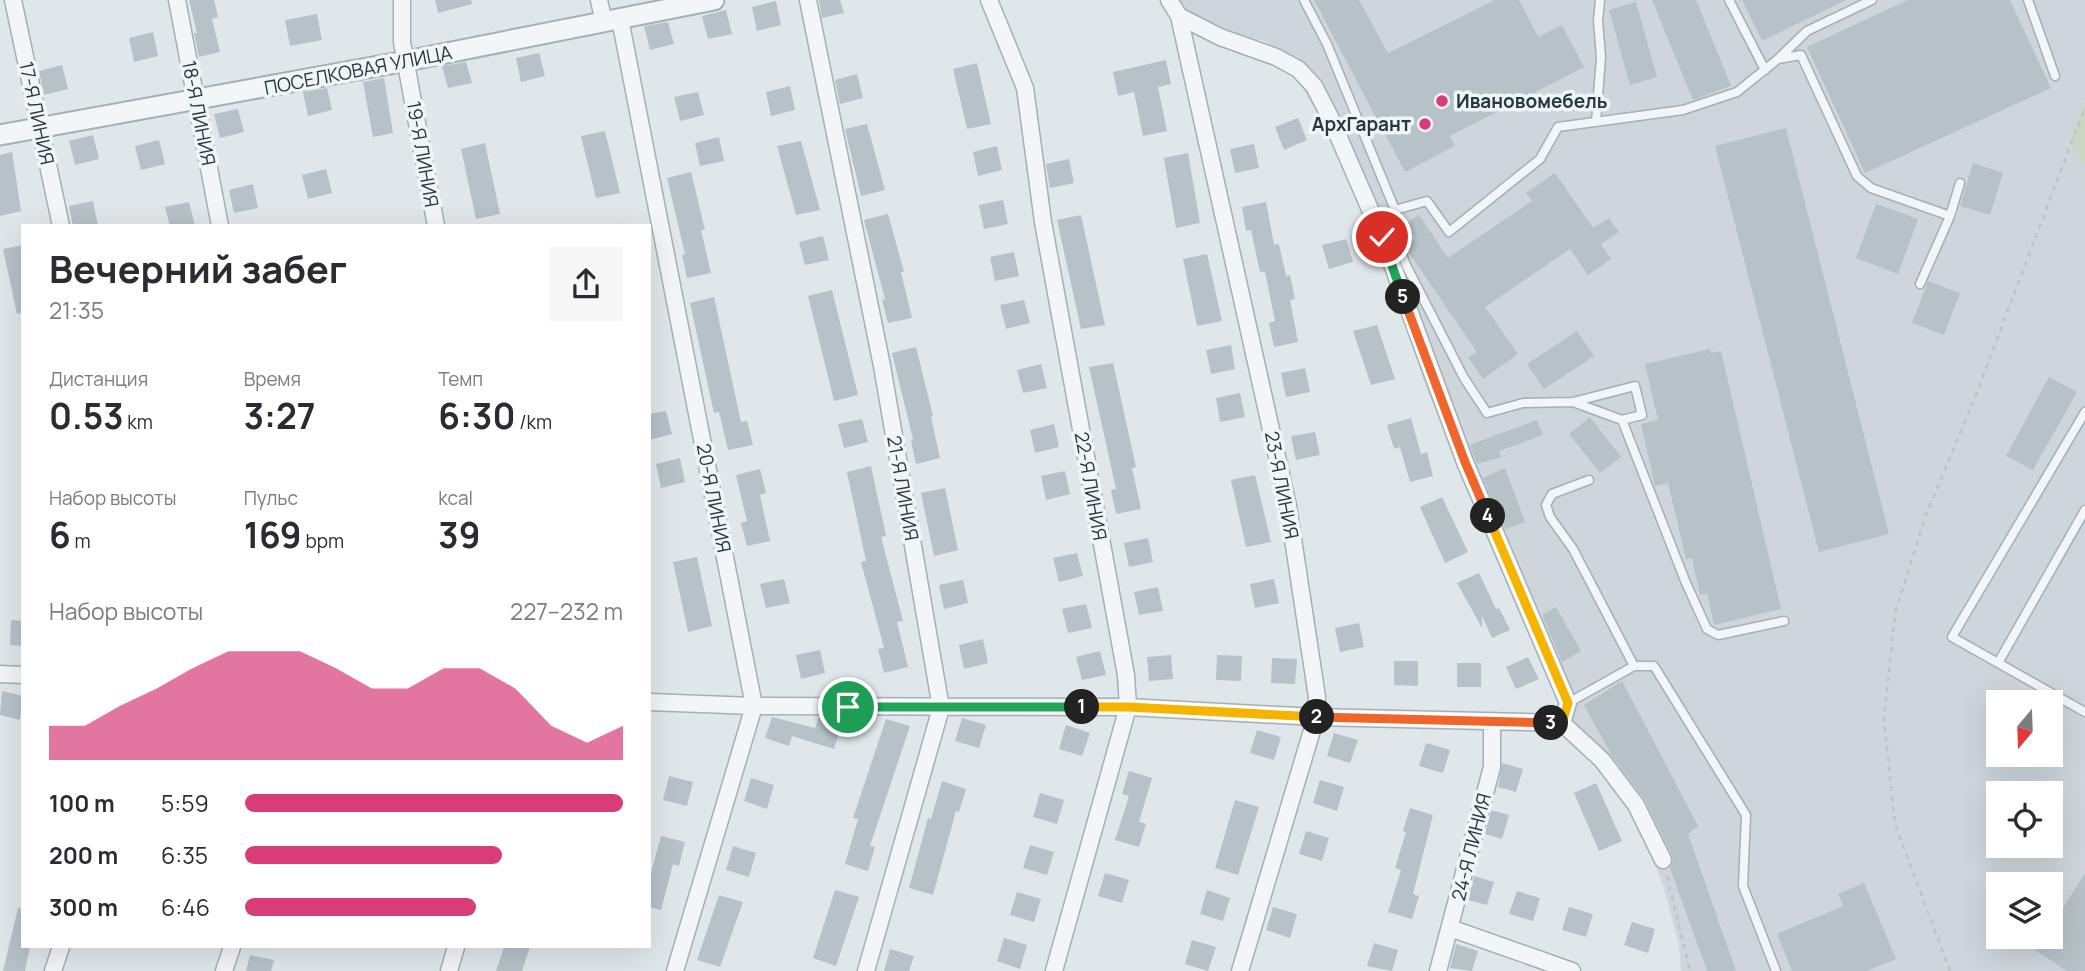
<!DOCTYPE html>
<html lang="ru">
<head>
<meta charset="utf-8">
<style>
  body { margin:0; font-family:Manrope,sans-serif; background:#f7f7f7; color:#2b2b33; height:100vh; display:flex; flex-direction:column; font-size:26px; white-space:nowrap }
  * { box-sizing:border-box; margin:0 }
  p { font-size:23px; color:#7c7c81 }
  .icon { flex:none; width:38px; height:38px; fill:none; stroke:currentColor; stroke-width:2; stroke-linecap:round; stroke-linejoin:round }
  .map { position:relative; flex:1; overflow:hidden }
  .panel { position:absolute; left:21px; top:224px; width:630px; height:724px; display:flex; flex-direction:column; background:#fff; border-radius:0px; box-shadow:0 7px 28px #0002 }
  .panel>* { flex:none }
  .needle { width:46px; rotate:199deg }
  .tools { position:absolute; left:1986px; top:690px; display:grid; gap:14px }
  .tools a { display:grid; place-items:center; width:77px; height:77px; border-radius:0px; background:#fff; box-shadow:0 7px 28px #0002; font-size:35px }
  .pin { position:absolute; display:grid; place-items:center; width:60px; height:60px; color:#fff; margin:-30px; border:4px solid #fff; border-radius:50%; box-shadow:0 2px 7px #0007 }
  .km { position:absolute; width:35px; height:35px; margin:-18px; border-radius:50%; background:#222; color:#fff; font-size:19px; line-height:35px; text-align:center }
  .round { display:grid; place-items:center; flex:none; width:74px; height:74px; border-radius:0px; background:#f7f7f7 }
  .overview { display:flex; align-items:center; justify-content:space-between; height:119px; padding:0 28px }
  h1 { font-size:38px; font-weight:700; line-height:52px }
  .stats { display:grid; grid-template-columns:repeat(3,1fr); gap:10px; height:119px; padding:7px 28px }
  .stats div { display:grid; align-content:center }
  .stats b { font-size:35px; font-weight:700 }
  .stats small { font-size:19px; font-weight:400 }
  .stats p { font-size:19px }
  .chart { height:196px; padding:14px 28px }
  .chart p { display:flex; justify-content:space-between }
  .chart svg { width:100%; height:126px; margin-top:7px; fill:#d83d79; opacity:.7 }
  ul { padding:0 28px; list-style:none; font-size:23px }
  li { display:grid; grid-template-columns:112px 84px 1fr; align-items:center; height:52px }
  li i { height:18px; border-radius:9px; background:#d83d79 }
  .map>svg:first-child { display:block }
  .built { fill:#ced6dc; fill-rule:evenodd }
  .green { fill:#cbd5c1 }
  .building { fill:#b7c1c8 }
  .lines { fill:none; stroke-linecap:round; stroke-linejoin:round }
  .service-casing { stroke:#a5afb5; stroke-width:11 }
  .minor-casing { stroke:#a5afb5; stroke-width:19 }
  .tertiary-casing { stroke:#a5afb5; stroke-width:23 }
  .path { stroke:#bec5c9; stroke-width:2.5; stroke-dasharray:5 5; stroke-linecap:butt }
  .service { stroke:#f3f6f8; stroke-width:8 }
  .minor { stroke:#f3f6f8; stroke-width:16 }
  .tertiary { stroke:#f3f6f8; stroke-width:19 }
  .split-1-casing { stroke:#fff; stroke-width:14 }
  .split-2-casing { stroke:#fff; stroke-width:14 }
  .split-3-casing { stroke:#fff; stroke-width:14 }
  .split-4-casing { stroke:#fff; stroke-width:14 }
  .split-5-casing { stroke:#fff; stroke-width:14 }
  .split-6-casing { stroke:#fff; stroke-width:14 }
  .split-1 { stroke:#22a559; stroke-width:9 }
  .split-2 { stroke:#f5b400; stroke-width:9 }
  .split-3 { stroke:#f0652b; stroke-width:9 }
  .split-4 { stroke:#f5b400; stroke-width:9 }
  .split-5 { stroke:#f0652b; stroke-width:9 }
  .split-6 { stroke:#22a559; stroke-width:9 }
  .poi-dot { fill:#d83d79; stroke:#f0f5f7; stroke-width:2.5 }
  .labels { text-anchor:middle; stroke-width:7; stroke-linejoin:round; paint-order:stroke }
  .street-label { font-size:19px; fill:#273843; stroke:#f0f5f7 }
  .poi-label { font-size:19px; font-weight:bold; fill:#273843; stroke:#f0f5f7; text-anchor:start }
</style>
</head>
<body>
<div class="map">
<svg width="2085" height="971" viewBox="0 0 2085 971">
  <rect width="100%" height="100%" fill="#e0e7ea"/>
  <path class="built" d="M1172 0H2085V101L2069 144 2085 165V971H1681L1679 944 1663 885 1632 805 1559 713 1550 655 1502 563 1429 395 1355 181 1287 60 1265 41 1218 31ZM1998 702H2051V754H1998ZM1998 793H2051V845H1998ZM1998 884H2051V936H1998Z"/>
  <path class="green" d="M2085 101V165L2069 144Z"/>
  <path class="building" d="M189 0H214L218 17 212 19 220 52 199 57 194 33H197Z
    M435 0H471L472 4 438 13Z
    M819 0H840L844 13 822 18Z
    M1314 0H1359L1388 53 1495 0H1519L1538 37 1562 25 1584 67 1450 136 1455 146 1405 172Z
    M1652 0H1696L1731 86 1693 100Z
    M1742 0H1846L1762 41Z
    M1908 0H2010L2051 88 1865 173 1807 47Z
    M776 1 781 25 757 31 752 7Z
    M1636 2 1657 77 1630 85 1609 10Z
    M726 10 732 34 708 39 702 16Z
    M317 14 322 40 290 46 285 20Z
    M668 22 674 44 650 50 644 26Z
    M153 32 158 56 134 62 129 38Z
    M539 53 545 76 521 82 516 58Z
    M1166 60 1171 84 1158 87 1167 131 1143 136 1134 92 1118 96 1113 72Z
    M466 62 472 83 448 88 442 66Z
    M977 63 991 124 967 129 953 69Z
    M62 65 68 89 44 95 39 71Z
    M857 74 863 98 840 104 835 80Z
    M384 78 393 133 373 137 363 82Z
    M790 86 795 110 771 116 766 92Z
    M327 88 332 110 308 116 303 92Z
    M698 92 704 115 680 121 674 97Z
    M238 109 244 132 220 138 214 114Z
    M1298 118 1307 140 1284 150 1275 127Z
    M867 124 885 190 861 196 845 129Z
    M1786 128 1889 534 1819 552 1715 146Z
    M605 131 620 193 596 198 581 136Z
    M93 135 99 159 75 165 69 141Z
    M719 137 724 161 700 166 695 143Z
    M159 140 165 164 141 170 135 146Z
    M801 141 820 210 796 215 777 146Z
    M485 143 500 214 476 219 461 149Z
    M1254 144 1259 168 1235 173 1230 149Z
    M997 146 1002 170 978 176 973 152Z
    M12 152 21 211 0 216V155Z
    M1188 153 1200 223 1176 228 1164 158Z
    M1069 159 1074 183 1050 188 1046 164Z
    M1973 163 2003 173 1990 215 1960 206Z
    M326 169 332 193 308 199 302 175Z
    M691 172 705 230H701L711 273 687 278 682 255 685 254 667 178Z
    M1555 173 1593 228 1609 218 1619 232 1601 244 1611 259 1588 275 1570 249 1485 307 1518 354 1483 379 1468 357 1477 352 1407 250 1405 245 1415 238 1405 224 1419 215 1448 258 1532 201 1526 193Z
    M253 184 258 208 234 213 229 190Z
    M1003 200 1008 224 984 229 979 205Z
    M93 201 98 226H73L69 206Z
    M189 202 195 226H170L165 207Z
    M1266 202 1274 245 1279 244 1286 276 1290 275 1295 299 1290 300 1298 342 1274 347 1269 323 1275 321 1265 272H1260L1251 230 1246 231 1242 207Z
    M1876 204 1918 219 1898 274 1856 258Z
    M888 214 904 272H901L912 318 888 323 882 300 885 299 864 220Z
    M1081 215 1105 325 1081 329 1057 220Z
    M823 236 829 260 805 265 799 242Z
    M1346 239 1353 262 1329 269 1322 245Z
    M23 245V313L17 314 3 249Z
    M1014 252 1019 276 995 281 990 257Z
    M1207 254 1222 321 1197 326 1183 259Z
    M1928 281 1960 293 1944 335 1912 323Z
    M832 290 858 395 834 401 808 296Z
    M714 297 741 422 747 421 753 445 728 450 719 412 714 413 690 303Z
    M1024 300 1030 323 1006 329 1000 305Z
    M1377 325 1395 379 1371 385 1353 331Z
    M1577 331 1594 356 1544 389 1527 364Z
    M1231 345 1235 369 1211 374 1206 350Z
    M916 347 933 416 931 417 940 458 916 464 911 440 913 439 892 353Z
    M1710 349 1711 353 1721 351 1781 609 1714 625 1707 593 1700 595 1692 558 1686 559 1668 483 1655 486 1641 424 1658 420 1645 364Z
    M1113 363 1136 467 1132 468 1141 509 1116 514 1111 490 1116 489 1089 367Z
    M1041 364 1047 388 1023 393 1017 370Z
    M1305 368 1310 392 1286 397 1281 373Z
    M2049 377 2077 392 2033 470 2006 456Z
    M1240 393 1245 417 1220 422 1216 398Z
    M666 411 672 434 649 440V414Z
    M1590 417 1621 457 1600 473 1569 434Z
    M1411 418 1421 454 1427 452 1433 476 1410 482 1400 447 1394 449 1387 425Z
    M862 419 868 442 844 448 838 424Z
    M1537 420 1543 435 1499 451 1501 457 1477 464 1470 445Z
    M1054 424 1059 447 1035 453 1030 430Z
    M1315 432 1320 455 1296 460 1291 436Z
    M680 458 685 482 661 488 656 464Z
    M871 466 886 536 881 537 903 621 897 622 908 667 884 673 878 649 884 648 861 562 866 561 847 472Z
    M1505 468 1525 522 1505 529 1483 478Z
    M760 469 766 493 760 495 770 541 747 546 741 523 747 521 736 475Z
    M1065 471 1070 494 1046 500 1041 476Z
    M1255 475 1271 542 1246 547 1231 480Z
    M945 488 958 550 934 556 921 493Z
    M1442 497 1468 552 1445 563 1420 507Z
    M1148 538 1153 562 1129 567 1124 543Z
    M1077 553 1083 576 1059 582 1053 558Z
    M697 557 712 626 688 632 673 562Z
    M1479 573 1496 609 1499 608 1510 630 1492 638 1482 616V628L1457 583Z
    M784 579 790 603 766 608 760 584Z
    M1274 579 1279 603 1255 608 1250 584Z
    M963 580 968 603 944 609 939 585Z
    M1158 587 1163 611 1139 615 1134 592Z
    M1086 604 1092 628 1068 633 1062 609Z
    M1556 607 1581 651 1562 662 1542 615Z
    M11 620 23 621V646L10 645Z
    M1359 623 1364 647 1340 652 1335 628Z
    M983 639 988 663 964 669 959 645Z
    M820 650 825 673 801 679 796 655Z
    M1100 651 1106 675 1082 680 1076 657Z
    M1171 655 1173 679 1149 681 1147 657Z
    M1217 655 1242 656 1241 681 1216 680Z
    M1528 657 1539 679 1516 689 1506 667Z
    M1272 658 1297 659 1295 684 1271 683Z
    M1394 661H1418V686L1394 685Z
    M1457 663H1481V687H1457Z
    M1622 681 1698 826 1688 834 1736 971H1707L1670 868 1673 861 1672 855 1645 800 1612 756 1584 705Z
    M2 691 23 696 20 720 0 715Z
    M772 717 815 728 818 718 841 725 834 749 792 736 789 746 765 738Z
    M962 718 986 725 979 748 955 741Z
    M886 719 910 726 870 846 875 847 868 871 845 864 858 819 853 818Z
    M1066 725 1090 733 1082 756 1059 749Z
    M1257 730 1281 737 1274 760 1250 753Z
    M1334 733 1358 740 1350 763 1327 756Z
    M1426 743 1450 750 1443 773 1419 766Z
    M1502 763 1523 769 1516 792 1498 787Z
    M1129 771 1152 778 1139 822 1146 824 1139 847 1115 840 1129 796 1122 794Z
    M669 776 693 782 687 806 663 800Z
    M751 778 774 785 767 809 744 801Z
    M1320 780 1344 787 1337 811 1313 803Z
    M942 781 966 789 959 812 956 811 933 895 909 888 928 818 931 819Z
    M1596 783 1622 841 1599 851 1574 793Z
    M1040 793 1064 800 1057 824 1033 817Z
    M1235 800 1259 807 1238 875 1215 868Z
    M1410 808 1433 815 1413 894 1419 896 1412 919 1388 912 1401 870 1395 868 1406 832 1403 831Z
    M1491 810 1509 815 1502 839 1485 834Z
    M1306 831 1329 838 1322 861 1299 854Z
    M661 836 685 842 679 866 673 864 661 910 649 907V880Z
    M1030 845 1054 852 1047 875 1023 868Z
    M733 846 756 853 749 877 726 870Z
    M1105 873 1129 880 1122 903 1098 896Z
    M2085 873V971H2067L2036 951 2045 936H2051V927Z
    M1474 876 1494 882 1487 905 1468 900Z
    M1864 883 1896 959 1867 971H1792L1777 934 1843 906 1838 894Z
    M835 890 859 897 836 966 813 958Z
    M1207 890 1230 898 1223 921 1200 914Z
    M1517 891 1540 898 1533 921 1509 914Z
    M1017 892 1041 899 1034 922 1010 915Z
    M719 895 743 902 720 967 697 960Z
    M1273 907 1297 914 1290 938 1266 930Z
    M1569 907 1593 914 1586 937 1562 930Z
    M18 908 23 909V947H30L25 971H3Z
    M1632 922 1655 929 1648 953 1624 945Z
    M1004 938 1027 945 1020 969 997 961Z
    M1192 940 1216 947 1208 971 1185 964Z
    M1374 943 1398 950 1392 971 1367 966Z
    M1456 944 1478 951 1472 971 1450 968Z
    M504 947H530L522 971H496Z
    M890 949 914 956 909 971H884Z
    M250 955 274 960 271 971H246Z"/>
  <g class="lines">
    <g class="service-casing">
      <path id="service" d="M1304 0 1327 44 1395 210V238L1406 265 1464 378 1487 413 1523 403 1573 402 1635 386 1642 415 1622 420 1686 583 1707 629 1718 635 1784 621
        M1729 0 1765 70
        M2028 0 2055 76
        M1778 59 1807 31 1872 0
        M1596 122 1601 57 1598 21 1600 0
        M1395 210 1427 201 1449 232 1540 159 1558 127 1683 110 1737 92 1778 59 1801 55 1857 176 1871 188 1950 216 1960 183
        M1920 284 1950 216
        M1573 402 1622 420
        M2085 412 1952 637 2085 712
        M1589 480 1552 494 1546 505 1550 517 1573 549 1634 666
        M1998 663 2085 510
        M1568 703 1634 666H1654L1746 815 1743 886 1776 971"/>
    </g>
    <g class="minor-casing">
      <path id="minor" d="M13 0 61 226
        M177 0 220 226
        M402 0V42L436 226
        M599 0 604 23
        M808 0 882 366 941 708 866 971
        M989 0 1025 88 1043 222 1126 675 1128 707 1054 971
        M1169 0 1179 16 1288 506 1317 697 1316 717 1240 971
        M1179 16 1220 37 1276 57 1298 69 1314 86 1330 117 1382 237 1465 462 1568 703 1562 723
        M620 19 754 706 675 971
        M0 674 23 675
        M649 702 754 706 1128 707 1316 717 1562 723
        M1562 723 1602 760 1636 805 1663 860
        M1450 928 1572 971
        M53 971 61 947
        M224 971 232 947
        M449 971 456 947
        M1438 971 1492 767V721"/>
    </g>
    <g class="tertiary-casing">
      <path id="tertiary" d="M0 135 406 61 714 0"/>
    </g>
    <path class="path" d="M1667 876 1690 971
      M1950 971 1895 824 1884 719 1895 613 1926 515 1972 405 2085 107"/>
    <use href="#service" class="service"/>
    <use href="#minor" class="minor"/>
    <use href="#tertiary" class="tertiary"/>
  </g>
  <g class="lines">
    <g class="split-1-casing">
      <path id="split-1" d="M848 707H1082"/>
    </g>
    <g class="split-2-casing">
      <path id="split-2" d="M1082 707H1128L1317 717"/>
    </g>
    <g class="split-3-casing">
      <path id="split-3" d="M1317 717 1551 723"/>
    </g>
    <g class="split-4-casing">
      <path id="split-4" d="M1488 516 1568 703 1562 723H1551"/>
    </g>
    <g class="split-5-casing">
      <path id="split-5" d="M1403 297 1465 462 1488 516"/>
    </g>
    <g class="split-6-casing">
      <path id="split-6" d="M1382 237 1403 297"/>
    </g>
    <use href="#split-1" class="split-1"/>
    <use href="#split-2" class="split-2"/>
    <use href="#split-3" class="split-3"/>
    <use href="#split-4" class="split-4"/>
    <use href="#split-5" class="split-5"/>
    <use href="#split-6" class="split-6"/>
  </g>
  <g class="poi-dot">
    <circle cx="1442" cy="101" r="7"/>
    <circle cx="1425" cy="124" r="7"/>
  </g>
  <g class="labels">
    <g class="street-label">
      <text transform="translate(358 70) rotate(-11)" y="7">ПОСЕЛКОВАЯ УЛИЦА</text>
      <text transform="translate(37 113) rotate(78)" y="7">17-Я ЛИНИЯ</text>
      <text transform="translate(199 113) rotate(79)" y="7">18-Я ЛИНИЯ</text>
      <text transform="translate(423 154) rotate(80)" y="7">19-Я ЛИНИЯ</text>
      <text transform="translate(1282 485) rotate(79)" y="7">23-Я ЛИНИЯ</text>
      <text transform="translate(1091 486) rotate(80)" y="7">22-Я ЛИНИЯ</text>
      <text transform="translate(903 488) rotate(80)" y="7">21-Я ЛИНИЯ</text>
      <text transform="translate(714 498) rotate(79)" y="7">20-Я ЛИНИЯ</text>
      <text transform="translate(1471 847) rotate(-76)" y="7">24-Я ЛИНИЯ</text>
    </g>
    <g class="poi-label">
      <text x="1456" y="108">Ивановомебель</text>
      <text x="1411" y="131" text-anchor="end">АрхГарант</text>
    </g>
  </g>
</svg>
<div class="tools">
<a><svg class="needle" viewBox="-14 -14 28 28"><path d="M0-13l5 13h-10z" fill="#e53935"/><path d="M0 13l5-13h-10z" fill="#7c7c81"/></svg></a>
<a><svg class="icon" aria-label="locate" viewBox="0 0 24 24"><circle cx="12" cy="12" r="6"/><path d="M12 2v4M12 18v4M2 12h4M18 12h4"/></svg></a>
<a><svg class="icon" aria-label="layers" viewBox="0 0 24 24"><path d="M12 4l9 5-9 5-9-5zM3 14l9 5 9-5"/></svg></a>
</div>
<div class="pin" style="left:848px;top:707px;background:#1e9e55"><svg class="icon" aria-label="arrive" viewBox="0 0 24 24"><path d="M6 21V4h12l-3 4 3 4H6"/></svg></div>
<div class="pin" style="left:1382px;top:237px;background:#d93025"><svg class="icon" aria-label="check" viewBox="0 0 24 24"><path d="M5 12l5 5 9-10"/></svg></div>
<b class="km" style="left:1082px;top:707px">1</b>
<b class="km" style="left:1317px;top:717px">2</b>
<b class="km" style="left:1551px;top:723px">3</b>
<b class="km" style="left:1488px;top:516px">4</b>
<b class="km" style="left:1403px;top:297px">5</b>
<section class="panel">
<div class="overview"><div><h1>Вечерний забег</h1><p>21:35</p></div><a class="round"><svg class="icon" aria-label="share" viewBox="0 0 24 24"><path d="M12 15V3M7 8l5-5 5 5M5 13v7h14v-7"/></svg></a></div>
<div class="stats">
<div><p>Дистанция</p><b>0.53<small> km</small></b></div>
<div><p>Время</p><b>3:27</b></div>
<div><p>Темп</p><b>6:30<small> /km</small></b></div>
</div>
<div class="stats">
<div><p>Набор высоты</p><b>6<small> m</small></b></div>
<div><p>Пульс</p><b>169<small> bpm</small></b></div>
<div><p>kcal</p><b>39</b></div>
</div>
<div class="chart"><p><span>Набор высоты</span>227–232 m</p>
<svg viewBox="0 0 160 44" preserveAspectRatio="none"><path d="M0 44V32L10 32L20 25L30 19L40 12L50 6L60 6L70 6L80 12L90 19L100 19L110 12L120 12L130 19L140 32L150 38L160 32V44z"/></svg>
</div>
<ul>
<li><b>100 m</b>5:59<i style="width:100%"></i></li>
<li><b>200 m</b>6:35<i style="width:68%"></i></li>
<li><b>300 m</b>6:46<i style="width:61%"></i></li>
</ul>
</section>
</div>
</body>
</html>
